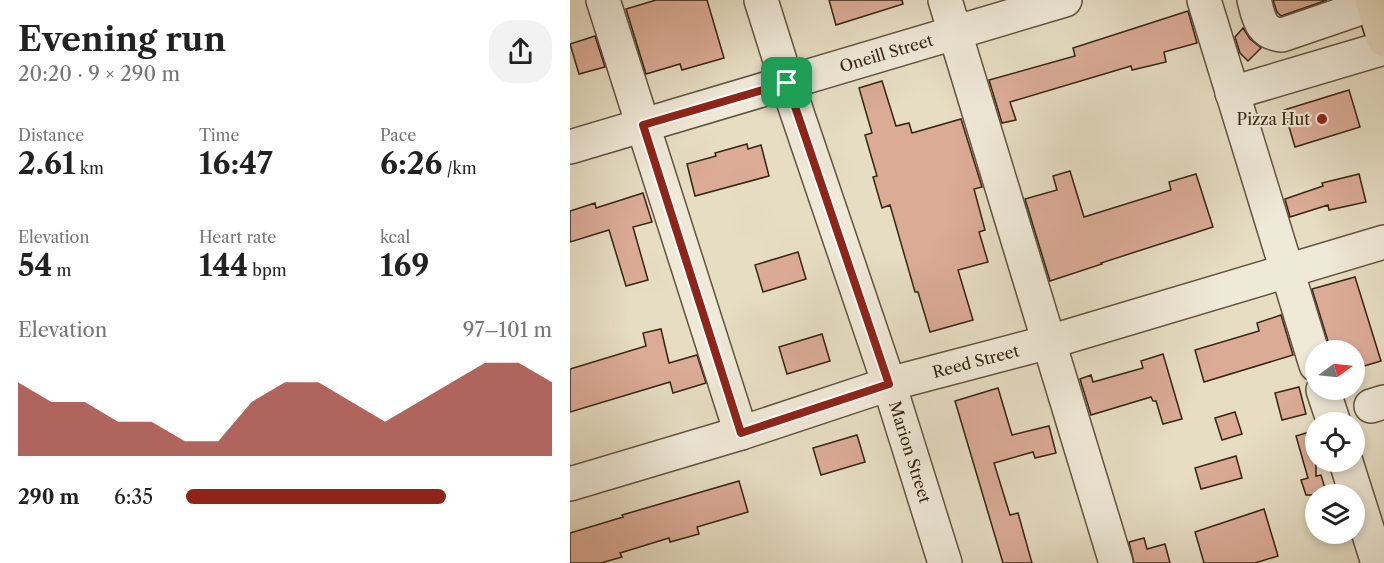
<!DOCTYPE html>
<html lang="en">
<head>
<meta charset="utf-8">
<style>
  body { margin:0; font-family:"Libre Caslon Text",serif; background:#f2f2f2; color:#222; height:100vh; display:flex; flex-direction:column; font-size:22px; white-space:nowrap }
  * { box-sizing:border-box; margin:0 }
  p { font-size:20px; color:#767676 }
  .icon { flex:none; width:33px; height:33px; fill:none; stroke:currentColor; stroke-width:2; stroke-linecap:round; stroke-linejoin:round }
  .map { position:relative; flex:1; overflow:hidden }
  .side { display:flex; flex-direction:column; background:#fff; width:570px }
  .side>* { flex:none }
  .needle { width:39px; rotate:75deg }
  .buttons { position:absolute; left:735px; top:340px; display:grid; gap:12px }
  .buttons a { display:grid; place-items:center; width:60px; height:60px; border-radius:50%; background:#fff; box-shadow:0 3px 9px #0003; font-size:30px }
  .pin { position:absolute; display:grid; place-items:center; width:51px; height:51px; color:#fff; margin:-26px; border-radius:12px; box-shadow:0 3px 9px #0006 }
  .round { display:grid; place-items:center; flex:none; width:63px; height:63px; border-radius:24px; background:#f2f2f2 }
  .summary { display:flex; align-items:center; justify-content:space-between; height:102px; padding:0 18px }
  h1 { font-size:33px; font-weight:700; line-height:45px }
  .metrics { display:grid; grid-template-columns:repeat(3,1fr); gap:9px; height:102px; padding:6px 18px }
  .metrics div { display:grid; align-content:center }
  .metrics b { font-size:30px; font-weight:700 }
  .metrics small { font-size:16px; font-weight:400 }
  .metrics p { font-size:16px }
  .chart { height:168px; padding:12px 18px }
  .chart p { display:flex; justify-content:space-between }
  .chart svg { width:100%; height:108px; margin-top:6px; fill:#8f2418; opacity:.7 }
  ul { padding:0 18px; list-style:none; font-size:20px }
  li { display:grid; grid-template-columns:96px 72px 1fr; align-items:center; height:45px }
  li i { height:15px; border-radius:8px; background:#8f2418 }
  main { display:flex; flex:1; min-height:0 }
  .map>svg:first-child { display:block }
  .building { fill:#dbab96; stroke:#362512; stroke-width:1.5 }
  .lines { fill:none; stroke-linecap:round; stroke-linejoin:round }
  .minor-casing { stroke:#62533e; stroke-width:36 }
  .major-casing { stroke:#362512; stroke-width:36 }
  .minor { stroke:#efe9d8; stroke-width:33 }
  .major { stroke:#e6ddc3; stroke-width:33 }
  .route-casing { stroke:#fff; stroke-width:12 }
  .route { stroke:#8f2418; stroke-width:8 }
  .poi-dot { fill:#8f2418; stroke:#efe9d8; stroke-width:2 }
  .labels { text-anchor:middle; stroke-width:4.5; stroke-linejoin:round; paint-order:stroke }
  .street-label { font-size:16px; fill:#362512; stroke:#efe9d8 }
  .poi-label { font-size:16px; fill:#362512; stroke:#efe9d8; text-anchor:end }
</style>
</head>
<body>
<main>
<section class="side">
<div class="summary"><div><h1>Evening run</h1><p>20:20 · 9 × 290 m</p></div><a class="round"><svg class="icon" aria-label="share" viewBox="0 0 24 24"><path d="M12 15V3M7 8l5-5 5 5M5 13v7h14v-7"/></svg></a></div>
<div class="metrics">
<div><p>Distance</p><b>2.61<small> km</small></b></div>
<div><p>Time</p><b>16:47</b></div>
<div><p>Pace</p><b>6:26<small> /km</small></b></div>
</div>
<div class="metrics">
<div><p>Elevation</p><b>54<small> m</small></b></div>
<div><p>Heart rate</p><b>144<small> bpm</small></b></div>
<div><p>kcal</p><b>169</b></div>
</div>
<div class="chart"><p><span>Elevation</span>97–101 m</p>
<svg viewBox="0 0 160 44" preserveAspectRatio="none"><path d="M0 44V14L10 22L20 22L30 30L40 30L50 38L60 38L70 22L80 14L90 14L100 22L110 30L120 22L130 14L140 6L150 6L160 14V44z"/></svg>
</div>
<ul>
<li><b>290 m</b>6:35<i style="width:71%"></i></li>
</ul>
</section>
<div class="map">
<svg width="814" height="563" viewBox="0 0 814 563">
  <rect width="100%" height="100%" fill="#e6ddc3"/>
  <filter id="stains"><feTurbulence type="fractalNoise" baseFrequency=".00333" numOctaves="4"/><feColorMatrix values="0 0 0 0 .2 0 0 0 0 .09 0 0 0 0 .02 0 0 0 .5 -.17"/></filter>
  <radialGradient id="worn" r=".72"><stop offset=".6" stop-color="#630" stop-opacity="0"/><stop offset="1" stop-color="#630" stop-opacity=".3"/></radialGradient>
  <path class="building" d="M86 0H137L154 58 112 70 110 64 76 74 56 9Z
    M259 0H332L333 4 266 25Z
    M703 0H757L711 16 707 12Z
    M618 11 627 43 594 52 596 62 562 70 561 66 440 102 446 120 432 123 419 80 505 56 503 48Z
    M673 28 680 39 691 48 678 61 670 53 665 37Z
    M25 36 35 67 9 74 0 44Z
    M312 81 326 126 339 123 342 133 391 119 412 187 404 189 415 230 409 232 418 262 388 270 403 320 360 332 348 292H345L320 205 312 208 303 177 307 176 295 135 302 133 289 88Z
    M779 90 790 127 725 147 714 110Z
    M177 144 178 149 191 145 199 176 125 196 117 164 146 156 145 153Z
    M500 171 514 217 601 190 599 182 626 174 643 227 531 263 532 264 480 281 455 199 487 190 483 176Z
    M789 174 796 202 759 210 758 205 720 217 715 199 753 186 752 183Z
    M73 193 82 222 63 227 78 280 56 286 39 230 0 242V211L25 203 26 208Z
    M228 252 236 279 193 292 185 265Z
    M785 277 811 361 784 369V351H761L742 289Z
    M711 315 723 355 634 382 625 350 689 331 687 323Z
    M91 329 99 363 127 355 136 383 103 393 100 382 0 412V369L76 346 73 333Z
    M252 334 260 361 217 374 209 347Z
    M593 354 612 419 593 424 586 401H583L581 397 521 415 510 379 521 375 523 382 573 368 571 361Z
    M729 387 736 414 712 420 705 393Z
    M428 388 442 435 479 426 486 453 465 458 463 452 424 463 440 515 448 513 462 563H433L385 401Z
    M665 412 672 434 652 440 645 418Z
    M746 430V476L751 475 757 495H736L731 480 738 478 726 436Z
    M287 435 295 462 251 475 243 448Z
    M666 456 672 478 631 489 625 468Z
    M169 481 178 512 127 527 129 534 100 542 99 538 50 553 52 557 31 563H0V533L53 517 52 515Z
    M694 509 708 556 685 563H634L625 532Z
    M574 538 577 549 595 544 600 563H564L559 542Z"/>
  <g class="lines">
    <g class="minor-casing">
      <g id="minor">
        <path d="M33 0 171 433"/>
        <path id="s1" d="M191 0 217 83 319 384 375 563"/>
        <path d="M375 0 546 563"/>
        <path d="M634 0 746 365"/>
        <path d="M684 0C689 18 690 33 712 35L803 4"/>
        <path d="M662 93 814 48"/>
        <path id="s2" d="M0 147 495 0"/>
        <path d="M753 390 764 423"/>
        <path d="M801 406 814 402"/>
        <path d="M776 462 808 563"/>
        <path id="s3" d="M0 484 171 433 319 384 479 342 814 242"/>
      </g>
    </g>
    <g class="major-casing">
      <path id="major" d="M802 0 814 40"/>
    </g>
    <use href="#minor" class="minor"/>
    <use href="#major" class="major"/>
  </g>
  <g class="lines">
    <g class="route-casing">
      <path id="route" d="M217 83 319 384 171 433 73 125Z"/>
    </g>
    <use href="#route" class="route"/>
  </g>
  <circle class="poi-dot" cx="752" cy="119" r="6"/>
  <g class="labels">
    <g class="street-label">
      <text dy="6" stroke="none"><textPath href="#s2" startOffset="330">Oneill Street</textPath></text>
      <text dy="6" stroke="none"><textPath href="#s3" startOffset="424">Reed Street</textPath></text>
      <text dy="6" stroke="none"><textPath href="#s1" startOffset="476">Marion Street</textPath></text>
    </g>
    <g class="poi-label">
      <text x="740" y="125">Pizza Hut</text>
    </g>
  </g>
  <rect width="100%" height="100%" filter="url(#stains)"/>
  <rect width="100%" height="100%" fill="url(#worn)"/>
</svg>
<div class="buttons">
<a><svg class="needle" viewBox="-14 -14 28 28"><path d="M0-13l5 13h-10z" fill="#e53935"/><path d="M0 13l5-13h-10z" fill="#767676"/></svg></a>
<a><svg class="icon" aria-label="locate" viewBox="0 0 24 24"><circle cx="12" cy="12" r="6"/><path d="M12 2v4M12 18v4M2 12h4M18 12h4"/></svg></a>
<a><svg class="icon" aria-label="layers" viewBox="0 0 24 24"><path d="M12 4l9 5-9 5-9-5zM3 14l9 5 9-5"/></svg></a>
</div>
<div class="pin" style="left:217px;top:83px;background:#1e9e55"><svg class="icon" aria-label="arrive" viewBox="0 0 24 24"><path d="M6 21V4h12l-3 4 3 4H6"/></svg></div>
</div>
</main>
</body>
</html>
